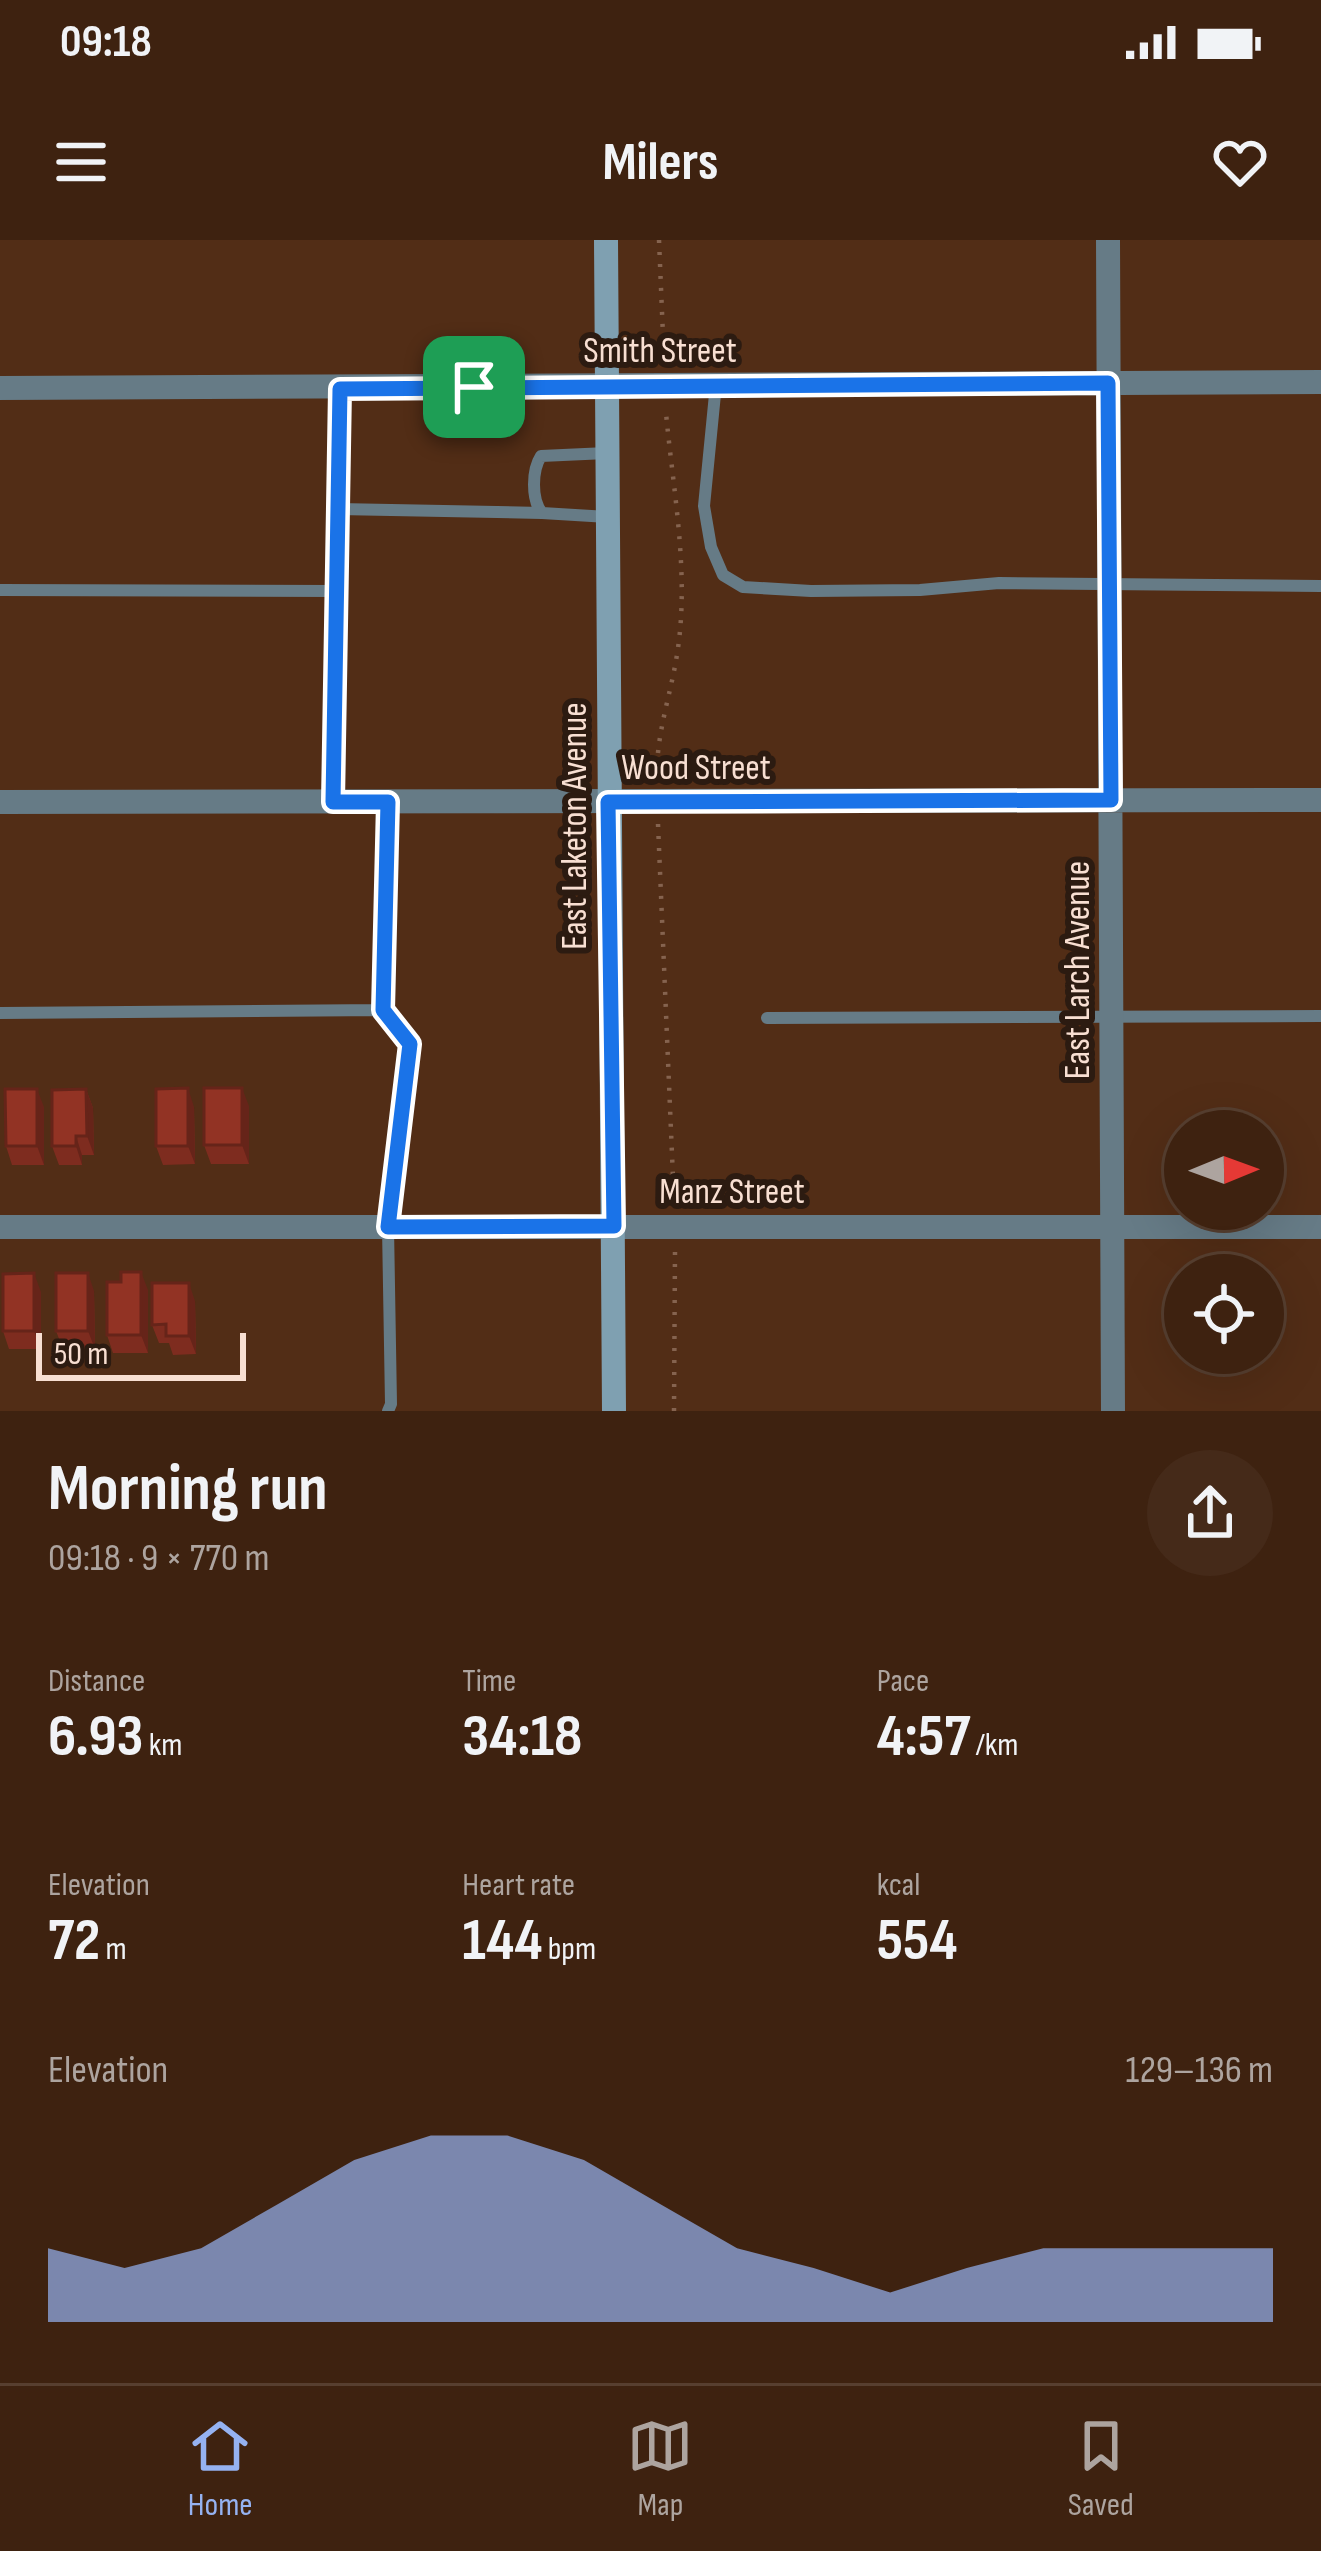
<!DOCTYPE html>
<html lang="en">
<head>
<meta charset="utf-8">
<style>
  body { margin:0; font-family:"Sofia Sans Condensed",sans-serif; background:#452a19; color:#f1f3f6; height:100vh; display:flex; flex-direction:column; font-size:45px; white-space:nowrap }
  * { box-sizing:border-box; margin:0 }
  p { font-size:39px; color:#ada49f }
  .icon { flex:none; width:66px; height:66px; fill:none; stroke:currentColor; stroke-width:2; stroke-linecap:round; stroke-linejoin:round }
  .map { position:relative; height:1171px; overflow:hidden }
  .panel { display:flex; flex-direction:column; background:#3e2210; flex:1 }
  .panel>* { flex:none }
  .needle { width:78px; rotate:89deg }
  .controls { position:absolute; left:1164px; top:870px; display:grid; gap:24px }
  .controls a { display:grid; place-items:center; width:120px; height:120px; border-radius:50%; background:#3e2210; box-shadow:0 12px 48px #0002,0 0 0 3px #573f30; font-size:60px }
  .scale { position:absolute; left:36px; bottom:30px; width:210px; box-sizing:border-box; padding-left:12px; border:6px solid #f8dfd2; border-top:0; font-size:33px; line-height:42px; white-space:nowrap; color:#f8dfd2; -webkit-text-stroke:9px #2c1b11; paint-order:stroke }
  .pin { position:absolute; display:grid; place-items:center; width:102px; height:102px; color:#fff; margin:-51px; border-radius:24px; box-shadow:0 6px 18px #0006 }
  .round { display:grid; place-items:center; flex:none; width:126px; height:126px; border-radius:63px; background:#452a19 }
  .head { display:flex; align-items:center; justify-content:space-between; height:204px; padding:0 48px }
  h1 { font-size:66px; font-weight:700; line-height:90px }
  .metrics { display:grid; grid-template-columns:repeat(3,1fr); gap:18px; height:204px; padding:12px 48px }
  .metrics div { display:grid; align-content:center }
  .metrics b { font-size:60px; font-weight:700 }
  .metrics small { font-size:33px; font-weight:400 }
  .metrics p { font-size:33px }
  .chart { height:336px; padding:24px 48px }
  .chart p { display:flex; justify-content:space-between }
  .chart svg { width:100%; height:216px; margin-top:12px; fill:#95b2f1; opacity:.7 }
  .status { display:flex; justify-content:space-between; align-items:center; height:84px; padding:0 60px; background:#3e2210; direction:ltr }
  .status svg { height:33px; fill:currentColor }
  header { display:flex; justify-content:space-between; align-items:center; height:156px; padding:0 48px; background:#3e2210; font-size:54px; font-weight:700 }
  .dock { display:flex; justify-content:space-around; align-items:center; height:168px; border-top:3px solid #573f30; background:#3e2210; font-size:33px; color:#ada49f }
  .dock a { display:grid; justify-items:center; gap:6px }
  .dock .selected { color:#95b2f1 }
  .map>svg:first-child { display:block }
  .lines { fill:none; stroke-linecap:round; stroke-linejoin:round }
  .path { stroke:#85634f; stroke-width:4.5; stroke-dasharray:3 9; stroke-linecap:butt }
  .service { stroke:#667b86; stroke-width:12 }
  .minor { stroke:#667b86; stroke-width:24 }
  .secondary { stroke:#7fa0b1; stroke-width:24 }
  .wall { fill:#7e2c1f }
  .shaded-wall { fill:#662419 }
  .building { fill:#923324; stroke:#662419; stroke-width:3 }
  .route-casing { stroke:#fff; stroke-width:24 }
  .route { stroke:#1a73e8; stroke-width:15 }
  .labels { text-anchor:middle; stroke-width:12; stroke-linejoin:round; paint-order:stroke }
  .street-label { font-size:36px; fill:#f8dfd2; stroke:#2c1b11 }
</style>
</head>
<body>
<div class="status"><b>09:18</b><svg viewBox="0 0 49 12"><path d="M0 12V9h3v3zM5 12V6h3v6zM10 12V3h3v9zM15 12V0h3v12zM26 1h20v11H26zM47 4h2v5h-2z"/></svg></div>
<header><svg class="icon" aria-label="menu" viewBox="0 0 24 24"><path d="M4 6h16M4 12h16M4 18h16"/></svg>Milers<svg class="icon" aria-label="heart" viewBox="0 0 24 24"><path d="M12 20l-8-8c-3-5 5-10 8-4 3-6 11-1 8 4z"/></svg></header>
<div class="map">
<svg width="1321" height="1171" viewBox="0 0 1321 1171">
  <rect width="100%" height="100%" fill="#522d16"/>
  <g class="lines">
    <path class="path" d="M659 0 664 120
      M657 537C656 492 672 452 678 408 689 331 673 249 666 173
      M658 584 674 962
      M674 1171 675 1010"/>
    <path class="service" d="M716 144 704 266 711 307 723 335 743 347 811 351 920 350 999 343 1321 346
      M607 213 541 216C532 230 531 259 542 273L608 277
      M338 269 542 273
      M0 350 337 351
      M333 562 340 149
      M0 773 383 770
      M767 778 1321 776
      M388 1171 391 1164 388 987 410 804 383 770 388 562"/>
    <path class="minor" d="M1108 0 1113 1171
      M0 148 1321 142
      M0 562 1321 560
      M0 987H1321"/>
    <path class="secondary" d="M606 0 614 1171"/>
  </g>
  <path class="wall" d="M86 849 93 868 94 915H82V925H59L52 906Z
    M249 866V924H211L204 905Z
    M44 867V925H12L6 906Z
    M194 867 195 924 163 925 156 906Z
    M148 1050V1113H113L107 1095Z
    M94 1051 95 1109H63L56 1091Z
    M41 1052V1109H9L3 1091Z
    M195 1061 196 1114 173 1115 169 1103H159L152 1085Z"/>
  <path class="shaded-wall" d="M188 848 194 867 195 924 188 906Z
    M242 848 249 866V924L242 905Z
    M37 849 44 867V925L37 906Z
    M86 849 93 868 94 915 87 896Z
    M76 896 82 915V925L76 906Z
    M141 1032 148 1050V1113L141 1095Z
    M34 1033 41 1052V1109L34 1091Z
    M88 1033 94 1051 95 1109 88 1091Z
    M189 1043 195 1061 196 1114 189 1096Z"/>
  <path class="building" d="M188 848V906H156V849Z
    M204 848H242V905H204Z
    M5 849H37V906H6Z
    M86 849 87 896H76V906H52V850Z
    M121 1032H141V1095H107V1042H121Z
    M34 1033V1091H3V1034Z
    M56 1033H88V1091H56Z
    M152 1043H189V1096H166V1084L152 1085Z"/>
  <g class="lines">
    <g class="route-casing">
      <path id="route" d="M1108 143 1111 560 608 562 614 986 388 987 410 804 383 770 388 562H333L340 149Z"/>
    </g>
    <use href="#route" class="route"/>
  </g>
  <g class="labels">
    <g class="street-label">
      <text x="660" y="122">Smith Street</text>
      <text x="696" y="539">Wood Street</text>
      <text transform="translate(573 586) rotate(-90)" y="13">East Laketon Avenue</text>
      <text transform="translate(1076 730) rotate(-90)" y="13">East Larch Avenue</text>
      <text x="732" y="963">Manz Street</text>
    </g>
  </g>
</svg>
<div class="controls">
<a><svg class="needle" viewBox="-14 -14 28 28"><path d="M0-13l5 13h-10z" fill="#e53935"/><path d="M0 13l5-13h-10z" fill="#ada49f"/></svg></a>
<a><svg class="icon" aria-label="locate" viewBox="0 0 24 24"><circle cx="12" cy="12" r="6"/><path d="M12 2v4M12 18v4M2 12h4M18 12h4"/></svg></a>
</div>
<div class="scale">50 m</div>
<div class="pin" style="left:474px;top:147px;background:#1e9e55"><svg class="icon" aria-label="arrive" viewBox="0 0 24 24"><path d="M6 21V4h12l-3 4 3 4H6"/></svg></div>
</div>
<section class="panel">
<div class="head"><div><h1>Morning run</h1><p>09:18 · 9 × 770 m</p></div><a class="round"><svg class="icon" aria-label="share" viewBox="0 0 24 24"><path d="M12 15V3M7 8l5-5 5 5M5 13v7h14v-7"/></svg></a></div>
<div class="metrics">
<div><p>Distance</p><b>6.93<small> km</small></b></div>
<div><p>Time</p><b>34:18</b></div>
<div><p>Pace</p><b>4:57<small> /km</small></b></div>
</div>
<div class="metrics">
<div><p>Elevation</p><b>72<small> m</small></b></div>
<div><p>Heart rate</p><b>144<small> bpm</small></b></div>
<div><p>kcal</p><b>554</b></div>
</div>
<div class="chart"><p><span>Elevation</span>129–136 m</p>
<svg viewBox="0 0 160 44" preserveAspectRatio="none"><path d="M0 44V29L10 33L20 29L30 20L40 11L50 6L60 6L70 11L80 20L90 29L100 33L110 38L120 33L130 29L140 29L150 29L160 29V44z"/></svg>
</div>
</section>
<nav class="dock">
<a class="selected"><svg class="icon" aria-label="home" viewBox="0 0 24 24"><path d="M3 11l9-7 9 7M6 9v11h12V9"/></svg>Home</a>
<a><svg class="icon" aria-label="map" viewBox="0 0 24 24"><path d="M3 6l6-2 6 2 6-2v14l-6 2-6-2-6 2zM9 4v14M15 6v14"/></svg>Map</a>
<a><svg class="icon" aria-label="saved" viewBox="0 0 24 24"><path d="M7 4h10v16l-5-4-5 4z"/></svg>Saved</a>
</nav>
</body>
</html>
